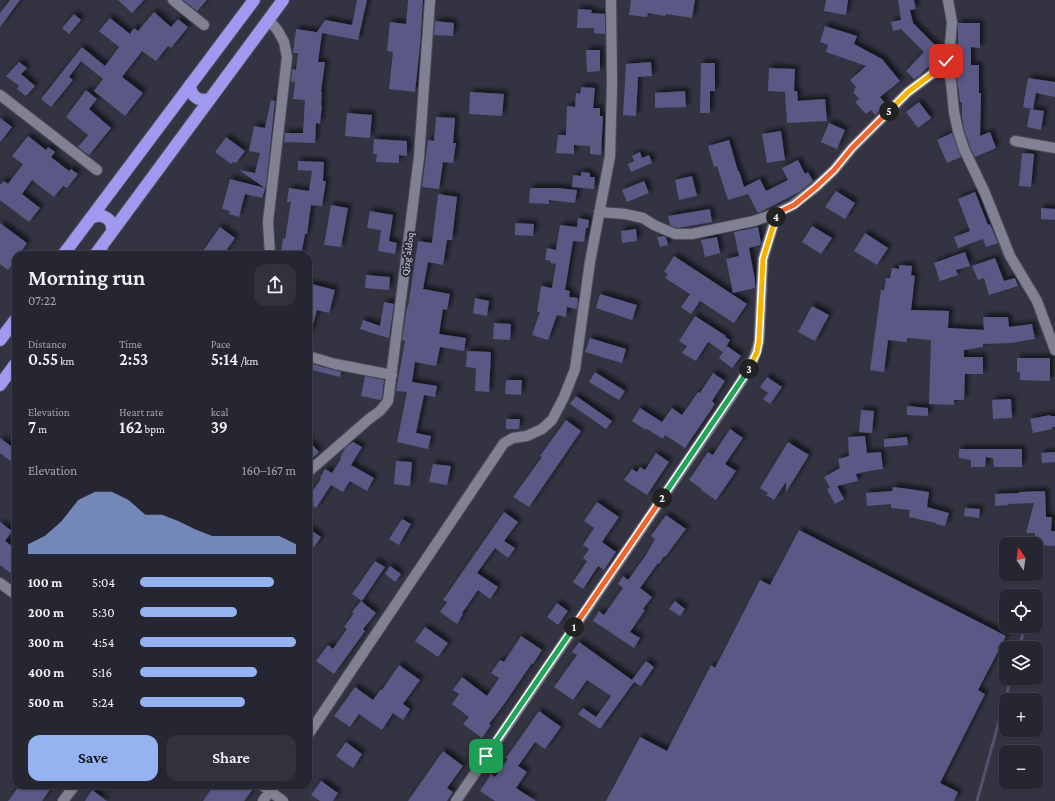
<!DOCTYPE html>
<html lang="en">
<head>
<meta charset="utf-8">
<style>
  body { margin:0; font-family:"Crimson Pro",serif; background:#32323e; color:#f1f3f6; height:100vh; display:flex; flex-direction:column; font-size:15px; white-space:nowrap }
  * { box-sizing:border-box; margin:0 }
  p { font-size:13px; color:#a4a5ac }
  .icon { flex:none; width:22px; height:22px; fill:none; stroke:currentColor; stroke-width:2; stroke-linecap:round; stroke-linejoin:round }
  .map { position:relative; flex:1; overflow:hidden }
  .details { position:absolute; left:12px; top:251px; width:300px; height:538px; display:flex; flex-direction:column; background:#262632; border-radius:12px; box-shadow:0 1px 3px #0004,0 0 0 1px #42434d }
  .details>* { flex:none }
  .needle { width:26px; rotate:347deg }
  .fabs { position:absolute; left:999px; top:537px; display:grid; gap:8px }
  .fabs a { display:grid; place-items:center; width:44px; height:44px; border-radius:8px; background:#262632; box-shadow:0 1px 3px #0004,0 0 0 1px #42434d; font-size:20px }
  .pin { position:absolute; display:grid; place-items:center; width:34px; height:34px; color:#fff; margin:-17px; border-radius:8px; box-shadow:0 2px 6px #0006 }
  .km { position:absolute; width:20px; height:20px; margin:-10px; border-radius:50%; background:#222; color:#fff; font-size:11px; line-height:20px; text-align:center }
  .round { display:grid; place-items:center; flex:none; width:42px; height:42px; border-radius:12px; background:#32323e }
  .head { display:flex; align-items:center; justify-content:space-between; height:68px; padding:0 16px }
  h1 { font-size:22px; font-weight:600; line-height:30px }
  .metrics { display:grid; grid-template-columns:repeat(3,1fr); gap:6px; height:68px; padding:4px 16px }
  .metrics div { display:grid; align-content:center }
  .metrics b { font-size:17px; font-weight:600 }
  .metrics small { font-size:11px; font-weight:400 }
  .metrics p { font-size:11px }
  .chart { height:112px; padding:8px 16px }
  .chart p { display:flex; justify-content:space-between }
  .chart svg { width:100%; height:72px; margin-top:4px; fill:#95b2f1; opacity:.7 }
  .cta { display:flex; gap:8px; margin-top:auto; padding:8px 16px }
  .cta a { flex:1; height:46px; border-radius:12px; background:#95b2f1; color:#111; font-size:16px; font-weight:600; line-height:46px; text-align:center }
  .cta a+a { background:#32323e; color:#f1f3f6 }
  ul { padding:0 16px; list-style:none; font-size:13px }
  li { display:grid; grid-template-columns:64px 48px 1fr; align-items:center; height:30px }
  li i { height:10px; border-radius:5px; background:#95b2f1 }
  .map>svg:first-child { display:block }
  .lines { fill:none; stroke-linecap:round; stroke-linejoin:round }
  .stream { stroke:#54506e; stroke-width:3 }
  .building { fill:#5a5885; filter:url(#shadow) }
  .street-casing { stroke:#4f4e5b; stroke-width:12 }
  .highway-casing { stroke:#4f4e5b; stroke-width:14 }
  .street { stroke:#818193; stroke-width:10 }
  .highway { stroke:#9f9af0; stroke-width:12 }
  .split-1-casing { stroke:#fff; stroke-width:8 }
  .split-2-casing { stroke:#fff; stroke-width:8 }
  .split-3-casing { stroke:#fff; stroke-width:8 }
  .split-4-casing { stroke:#fff; stroke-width:8 }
  .split-5-casing { stroke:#fff; stroke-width:8 }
  .split-6-casing { stroke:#fff; stroke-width:8 }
  .split-1 { stroke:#22a559; stroke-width:5 }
  .split-2 { stroke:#f0652b; stroke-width:5 }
  .split-3 { stroke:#22a559; stroke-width:5 }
  .split-4 { stroke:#f5b400; stroke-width:5 }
  .split-5 { stroke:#f0652b; stroke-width:5 }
  .split-6 { stroke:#f5b400; stroke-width:5 }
  .labels { text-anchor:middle; stroke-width:4; stroke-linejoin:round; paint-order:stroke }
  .street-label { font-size:10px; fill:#e2e2ec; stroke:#292938 }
</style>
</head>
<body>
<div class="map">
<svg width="1055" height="801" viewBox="0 0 1055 801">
  <defs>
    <filter id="shadow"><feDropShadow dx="3.5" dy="-3.5" stdDeviation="2" flood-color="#0009"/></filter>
  </defs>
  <rect width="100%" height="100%" fill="#333342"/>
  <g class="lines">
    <path class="stream" d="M1019 648 1025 626
      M977 801 1011 678"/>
  </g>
  <path class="building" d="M10 0H20L0 27V13Z
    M118 0H144L132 13Z
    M183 0H207L197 11Z
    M357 0H367L358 40 317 32 325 20 352 25Z
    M408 0H423L420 46 415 92 389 89 393 52 387 51 390 22 406 24Z
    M631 0H695L692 18 666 14 665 16 648 13 647 17 629 15Z
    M826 0H848L846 15 824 11Z
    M898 0H914L916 9 910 10 913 23 940 50 932 58 935 60 920 75 914 79 906 71 924 52 901 29 893 31 891 22 901 20Z
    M578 9 592 10 591 13 605 14V34L594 33V28H577Z
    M154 12 171 27 178 19 188 27 171 48 168 46 156 61 142 51 122 77 143 93 125 116 94 91 103 79 81 61 69 77 73 80 51 107 41 99 82 47 105 66 119 47 99 31 110 18 130 34 134 28 138 31Z
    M74 14 81 20 69 34 62 28Z
    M435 21 454 23 453 36 434 35Z
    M958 23H980V48L971 47V65H979V93H981L980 136 990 132 996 148 975 157 970 147 964 129 962 116V102H960L959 92 955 70V65H954L953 61 956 47H958Z
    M825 26 857 36 854 44 882 59 900 81 880 97 886 104 875 115 871 110 866 114 855 102 859 99 853 92 855 91 854 90 856 87 850 80 866 66 826 52 828 45 820 42Z
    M296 29 322 33 318 62H325L321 92H322L321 105H322L320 124 316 123 315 143 284 142 285 133H303L305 100 293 99 295 82H291L292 69 296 70 298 53H293Z
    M586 50H600V71L587 72Z
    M19 62 27 68 21 74 35 86 26 96 17 89 19 86 6 76Z
    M651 62 652 76 638 77 636 116 623 115 626 64Z
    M701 63H715V91H710V113H700Z
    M769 68 795 69 794 91H797L798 101 825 99 827 121 787 123 785 92 768 91Z
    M1028 78 1055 82V97L1036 93 1033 109 1023 107Z
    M581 87 595 88 593 108H600V116H603L601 155 590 154V146L574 145V154L556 153 558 135H566L567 106 575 107 576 93 580 94Z
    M86 90 97 99 89 109 111 128 89 155 78 147 88 135 66 117Z
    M685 91 686 107 655 108V93Z
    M470 92 504 94 502 116 469 114Z
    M271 100 275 101 266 186 262 198 245 194 239 217 229 214 230 211 222 209 230 179 265 188 239 170 255 173 260 153 249 151 254 126 265 128Z
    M919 102 931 118 918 128 906 112Z
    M1030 109 1044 111 1041 130 1027 127Z
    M347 113 372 115 370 138 345 136Z
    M436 117 455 118 453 143H456L453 163 443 162 439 189 422 187 428 140 434 141Z
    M0 118 12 127 0 142Z
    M829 123 845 130 837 149 821 142Z
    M781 131 785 160 767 163 762 134Z
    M952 133 961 157 947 163 937 140Z
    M28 136 46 150 48 147 55 152 51 157 69 171 71 169 78 174 67 188 63 186 54 197 32 180 22 194 40 208 29 222 0 200V185L4 181 8 184 23 164 12 156Z
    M226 137 245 151 236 163 233 162 231 164 215 152Z
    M374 139 407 141V156L399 155V163L376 162 377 154H373Z
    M729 140 738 171H739L744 187 760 179 766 191 788 180 782 168 798 160 805 174 808 172 813 181 799 192 758 213 748 194 728 200 717 166 714 167 708 146Z
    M640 152 642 158 649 155 652 163 631 172 628 164 634 161 632 156Z
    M1022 153 1034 154 1031 187 1019 186Z
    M298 161 324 162 323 181H326L322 206 311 205 307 234H305L301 255H281L283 238 285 239 291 202H287L289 188 309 191 312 171 298 170Z
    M581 172 590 173V177H595L594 189 572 187 573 175 581 176Z
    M692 176 697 196 679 200 675 180Z
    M644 181 649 193 627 202 622 190Z
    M530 188H557L577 190 575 203 549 200V204L529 203Z
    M836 191 855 203 845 219 825 207Z
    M975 192 988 225 990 224 998 243 986 247 983 239 958 248 954 237 970 231 958 199Z
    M438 194 457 197 452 240H447L443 265 428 262 423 289 450 294 447 310 443 309 439 334 466 338 464 351 440 347 436 366 415 362 412 382 437 386 435 397 424 395 416 433 431 436 428 449 397 442 407 392 396 391 405 341 402 340 407 307H408L418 241 432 243Z
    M331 205 348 208 341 247 324 245Z
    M1041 208 1055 209V220L1041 219Z
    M710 209 712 222 677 228 670 225 668 216Z
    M370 211 393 215 389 241 397 243 395 254 378 251 381 230 367 228Z
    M578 218 589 220 588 228H586L584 242 573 241 565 290 570 291 569 297 578 298 577 309 567 307 566 317 557 315 548 340 532 335 540 312H537L541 286 552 288 556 264 550 263 551 261 545 260 547 248 556 250 560 225 577 227Z
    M0 223 27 243 19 255H16V260L8 270 0 264Z
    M515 223 534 224 533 236 515 235Z
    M812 226 832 238 821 254 802 242Z
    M220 227 235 238 223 255H200Z
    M758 227 761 243 760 245 749 248 755 280V288L733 293 726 259 739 256 734 232Z
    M636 229 637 241 622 243 621 231Z
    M865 233 888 248 877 265 854 251Z
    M663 236 666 237 668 245 660 247 657 237Z
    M717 237 720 253 705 257 701 240Z
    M965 252 970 266 956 270 958 275 940 281 934 263Z
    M674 256 747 304 734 323 700 301 691 314 681 307 690 294 665 278 668 274 664 272Z
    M995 258 1004 281 1015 278 1018 286 989 295 984 278 978 280 972 266Z
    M899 265 912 266 911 275 915 276 911 310 949 311 948 328 984 330 983 317H1008L1009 327 1032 324 1035 339 1011 343 983 344V347L964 350V357H983V374H965L964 400H954V405L929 404 931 340 907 338V342L888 340 884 372 870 370 881 290H884L886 278H890L892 268 899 269Z
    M366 275 390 277 389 290 365 288Z
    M308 283 335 290 329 313 317 310 310 335 308 334Z
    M600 294 637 305 632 320 596 308Z
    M475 298 489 301 487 316 473 313Z
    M384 302 394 304 389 338 378 335 360 329 363 320 380 326Z
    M812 306 829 315 815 341 798 332Z
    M695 316 726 336 725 337 730 340 723 352 708 342 696 361 682 353 687 346 679 341Z
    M494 323 511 324 510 340 493 339Z
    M590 338 626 349 622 363 585 352Z
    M727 346 741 356 732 368 719 358Z
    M467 351 491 352 489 392 475 391 476 368 466 367Z
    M1017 358H1050V381L1020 380V372H1017Z
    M308 363 341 372 340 377 308 369Z
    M595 372 625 391 619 400 589 382Z
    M713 373 725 381 712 401 715 404 685 448 665 435 663 439 647 429 646 430 632 421 640 408 662 422 672 408 682 415 698 392 700 393Z
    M365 376 384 380 382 398 380 400 361 396Z
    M767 377 782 387 770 404 763 399 768 393 760 387Z
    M506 380H522L521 395 505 394Z
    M576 396 612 421 606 429 570 404Z
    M1011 399 1012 418 993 419 992 400Z
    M907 406 928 408V416L907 415Z
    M861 410 874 411 872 433 859 432Z
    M1050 415V416H1055V427H1052V429L1033 433 1030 419Z
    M506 419H520L519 429H506Z
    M566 420 581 431 529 507 513 497 542 457 540 456Z
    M730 429 743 438 725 464 736 471 716 500 701 490 702 489 689 480 708 452 713 455Z
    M865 436 867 453 881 452 883 469 869 471 856 474 858 481 837 486 844 499 835 504 827 489 832 487 830 488 824 477 840 468 838 459 849 456 848 437Z
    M907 437 908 445 884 447V439Z
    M0 438 16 450V456L12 462 0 453Z
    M308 440 319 452 308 462Z
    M353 442 362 447 351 465 374 478 367 491 350 481 343 492 331 485 316 508 308 503V498L321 479 320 478 325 469 332 473 341 459 340 458 345 448Z
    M788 442 809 455 786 492V482L774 500 766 495 768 493 760 488Z
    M959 449H1022V467H994L993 458 986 457 985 467H971V460L959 458Z
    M1055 452V462L1042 463 1041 453Z
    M656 453 669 462 647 495 624 480 632 469 637 472 640 467 645 470Z
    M396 461 412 462 410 486 394 484Z
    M433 464 451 466 447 485 429 482Z
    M893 487 909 489 929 492 927 507 949 513 945 526 936 524V523L909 517 910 510 891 508V504L867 506 866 493 892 491Z
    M1045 491 1046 517H1052L1051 531H1055V546L1039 545 1040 538H1035V533H1026L1034 503 1008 504 1009 505 995 506V494L1019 493V492Z
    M597 502 619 517 602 542 616 552 604 570 598 566 583 589 573 582 587 561 583 558 589 549 583 545 594 528 584 521Z
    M965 508 980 509 979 518 964 516Z
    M504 512 518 522 504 541 515 548 508 558 495 548 477 573 498 587 490 599 478 590 462 613 463 614 457 624 440 612 447 602 443 600Z
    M666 515 686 529 665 557 664 556 659 564 658 563 640 588 652 597 643 609 645 610 630 632 640 638 634 648 593 621 599 611 604 615 623 588 618 584 623 576 628 580 646 555 655 539 651 536Z
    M402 519 411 524 399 545 389 539Z
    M0 522 12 531 5 541 16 549V577L0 565Z
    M308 528 321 537 314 547 308 543Z
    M799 530 1006 636 978 690 985 694 940 783 958 792 954 801H606L640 737 667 751 711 665 715 668 760 580 770 585Z
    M375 561 385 567 362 601 352 594Z
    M390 566 401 574 395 582 385 574Z
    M361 601 376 613 363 629 365 631 334 674 316 661 328 645 333 649 347 629 344 627 354 613 352 612Z
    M675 601 685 609 680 616 669 609Z
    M557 603 568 611 558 625 547 617Z
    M425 627 448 643 438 657 415 641Z
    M521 636 542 650 533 664 532 663 507 700 489 724 491 725 482 738 463 724 469 717 452 704 459 694 453 690 462 677 487 696 499 678 491 673 500 660 504 662Z
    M579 642 632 680 646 661 654 667 641 686 634 682 600 729 578 714 583 708 596 717 611 696 587 680 573 700 554 687 577 655 572 652Z
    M399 665 420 680 403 704 410 709 403 720 393 713 382 730 359 714 350 727 334 716 355 687 373 700 381 689 382 690Z
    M539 711 561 727 545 749 535 742 518 766 527 772 516 788 536 801H495L480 791 491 774 495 777 508 759 506 758Z
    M346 742 362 754 353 768 336 756Z
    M443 751 463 766 447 788 453 792 447 801H408Z
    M321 781 338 793 333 801H320L311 795Z
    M20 785H53L42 801H8Z
    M214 785H256L244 801H203Z
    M92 790 107 801H85Z"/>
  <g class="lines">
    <g class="street-casing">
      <path id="street" d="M173 0 204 25
        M269 20 278 31 284 42 287 57 268 222 270 255
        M946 61 951 82 954 112 958 131 964 149 985 193 1010 256 1037 301 1055 350
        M0 95 97 170
        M1015 141 1055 148
        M599 212 625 214 643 218 654 225 675 234H692L754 221 777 213 793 205 816 187 834 170 852 148 908 92 932 74 946 61 950 46 952 22 948 0
        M99 249 107 255
        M308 356 335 364 392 375
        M308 472 369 419 380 411 388 401 419 157 430 0
        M0 583 16 595
        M308 735 504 443 513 438 527 436 542 429 552 420 564 397 575 369 590 262 610 156 612 84 611 0
        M262 785 283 801
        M63 801 75 785
        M263 801 274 785
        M456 801 729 400C741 381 755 363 759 341L763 259 777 213"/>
    </g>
    <g class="highway-casing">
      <path id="highway" d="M190 85C191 97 199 102 210 99
        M91 218C102 212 114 219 112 232
        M63 255 254 0
        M95 255 283 0
        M0 340 16 319
        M0 385 16 363"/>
    </g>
    <use href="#street" class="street"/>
    <use href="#highway" class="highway"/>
  </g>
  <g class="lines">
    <g class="split-1-casing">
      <path id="split-1" d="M486 756 574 627"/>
    </g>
    <g class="split-2-casing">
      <path id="split-2" d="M574 627 662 498"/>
    </g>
    <g class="split-3-casing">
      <path id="split-3" d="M662 498 749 369"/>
    </g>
    <g class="split-4-casing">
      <path id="split-4" d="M749 369 757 352 759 341 763 259 776 217"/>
    </g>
    <g class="split-5-casing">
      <path id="split-5" d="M776 217 777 213 794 205 816 187 834 170 852 148 889 111"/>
    </g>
    <g class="split-6-casing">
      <path id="split-6" d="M889 111 908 92 932 74 946 61"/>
    </g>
    <use href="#split-1" class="split-1"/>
    <use href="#split-2" class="split-2"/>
    <use href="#split-3" class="split-3"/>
    <use href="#split-4" class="split-4"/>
    <use href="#split-5" class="split-5"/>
    <use href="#split-6" class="split-6"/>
  </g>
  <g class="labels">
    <g class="street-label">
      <text transform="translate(407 254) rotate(-83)" y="4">Qizg'aldoq</text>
    </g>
  </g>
</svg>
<div class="fabs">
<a><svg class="needle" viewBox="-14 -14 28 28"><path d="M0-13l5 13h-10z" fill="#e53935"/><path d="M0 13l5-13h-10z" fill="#a4a5ac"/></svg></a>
<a><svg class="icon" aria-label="locate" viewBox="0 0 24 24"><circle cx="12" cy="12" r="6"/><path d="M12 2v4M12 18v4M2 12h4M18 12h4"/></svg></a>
<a><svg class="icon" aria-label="layers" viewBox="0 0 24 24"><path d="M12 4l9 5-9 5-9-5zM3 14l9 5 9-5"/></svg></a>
<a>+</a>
<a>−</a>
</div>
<div class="pin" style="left:486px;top:756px;background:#1e9e55"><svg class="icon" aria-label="arrive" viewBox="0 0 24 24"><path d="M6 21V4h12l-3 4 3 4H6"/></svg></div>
<div class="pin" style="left:946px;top:61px;background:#d93025"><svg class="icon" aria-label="check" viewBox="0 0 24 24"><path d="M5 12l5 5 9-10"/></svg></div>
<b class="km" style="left:574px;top:627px">1</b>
<b class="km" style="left:662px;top:498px">2</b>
<b class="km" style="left:749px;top:369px">3</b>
<b class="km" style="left:776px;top:217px">4</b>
<b class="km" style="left:889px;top:111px">5</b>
<section class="details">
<div class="head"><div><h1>Morning run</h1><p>07:22</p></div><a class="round"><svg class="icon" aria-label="share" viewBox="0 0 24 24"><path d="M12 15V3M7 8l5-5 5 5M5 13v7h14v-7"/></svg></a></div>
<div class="metrics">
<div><p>Distance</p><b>0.55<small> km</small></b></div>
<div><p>Time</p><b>2:53</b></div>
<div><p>Pace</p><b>5:14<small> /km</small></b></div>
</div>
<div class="metrics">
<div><p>Elevation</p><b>7<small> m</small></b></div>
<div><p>Heart rate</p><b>162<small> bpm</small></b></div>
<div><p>kcal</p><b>39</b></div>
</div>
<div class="chart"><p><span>Elevation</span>160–167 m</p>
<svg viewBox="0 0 160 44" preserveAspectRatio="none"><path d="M0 44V38L10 33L20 24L30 11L40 6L50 6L60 11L70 20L80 20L90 24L100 29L110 33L120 33L130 33L140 33L150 33L160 38V44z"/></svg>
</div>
<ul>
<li><b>100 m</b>5:04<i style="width:86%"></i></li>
<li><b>200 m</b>5:30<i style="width:62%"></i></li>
<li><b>300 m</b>4:54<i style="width:100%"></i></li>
<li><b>400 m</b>5:16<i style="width:75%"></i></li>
<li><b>500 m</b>5:24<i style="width:67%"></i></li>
</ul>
<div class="cta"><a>Save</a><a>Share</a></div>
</section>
</div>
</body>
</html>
